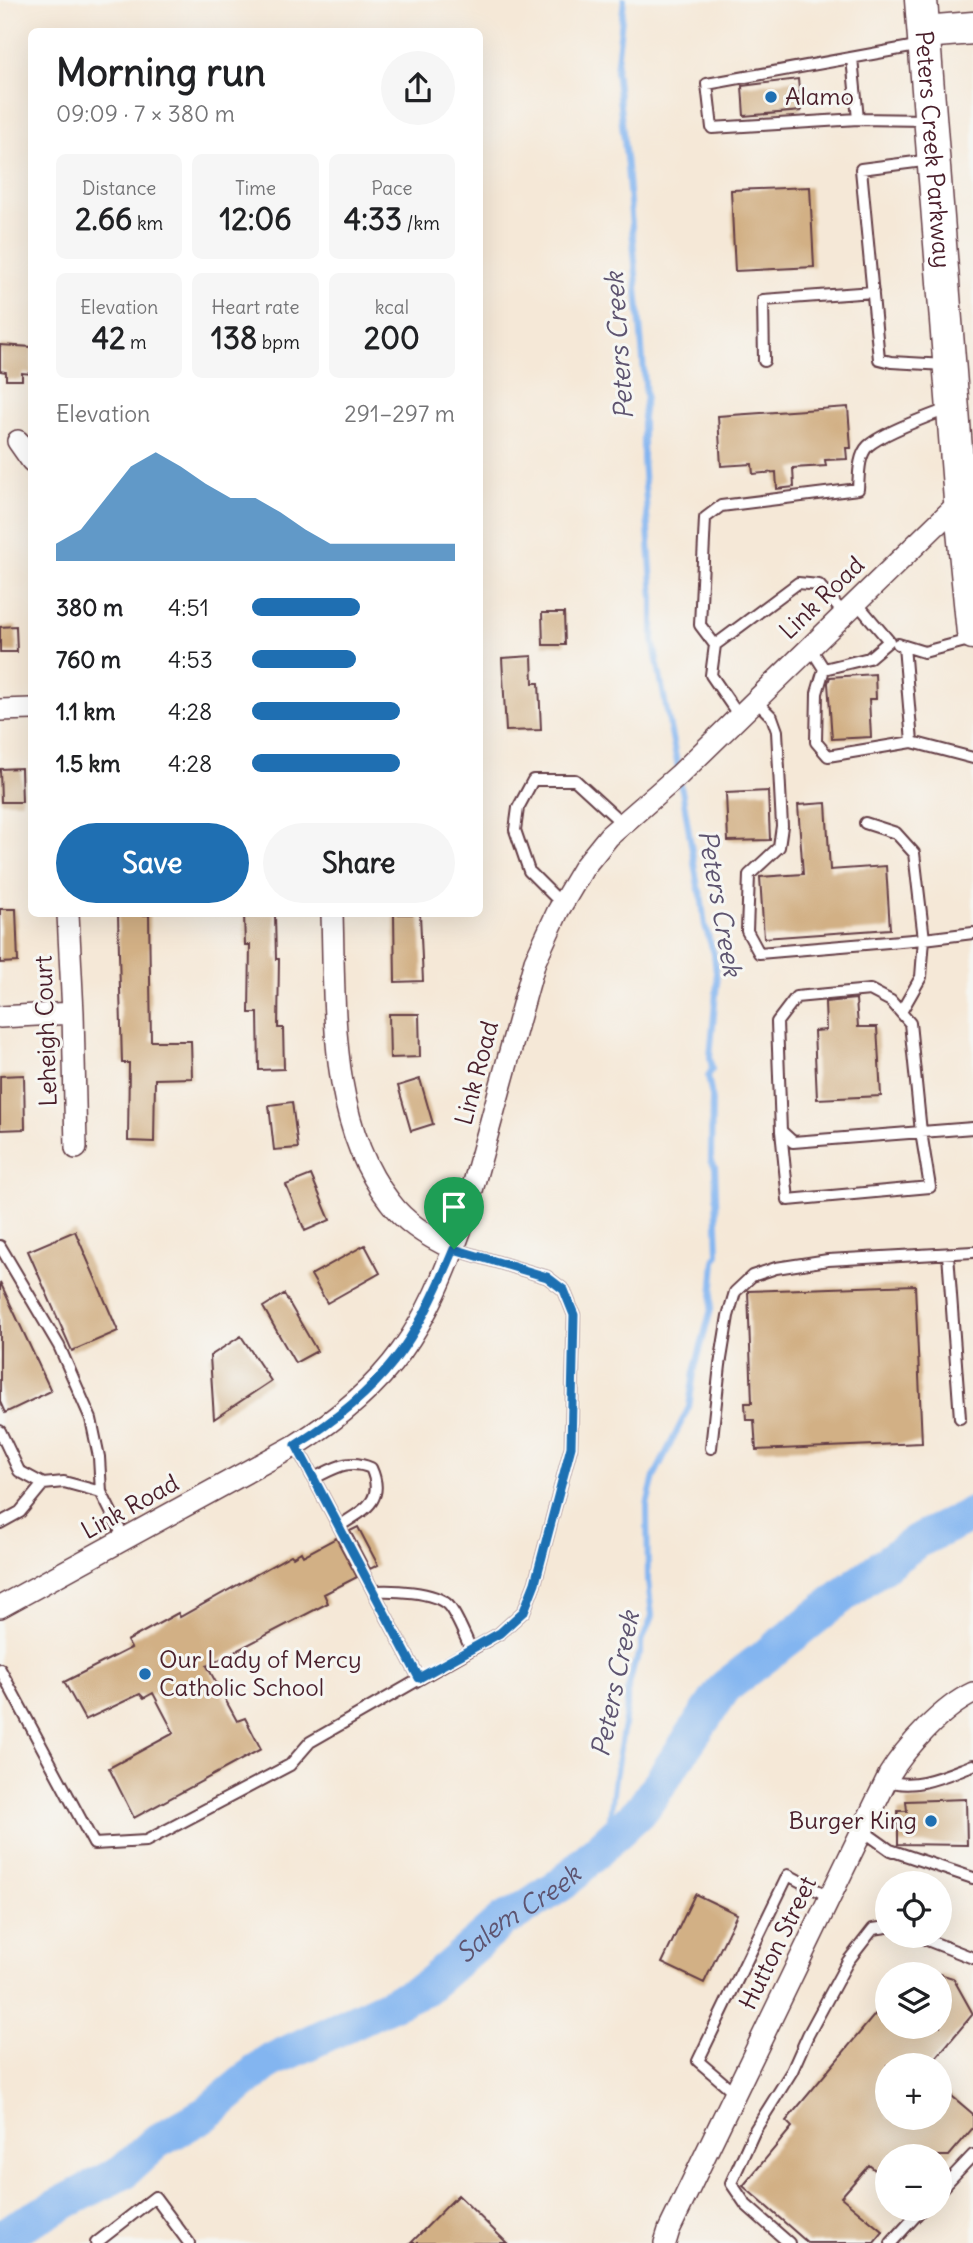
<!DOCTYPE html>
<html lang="en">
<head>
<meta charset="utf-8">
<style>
  body { margin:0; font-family:Delius,sans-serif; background:#f6f6f6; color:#202124; height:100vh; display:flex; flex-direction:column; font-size:26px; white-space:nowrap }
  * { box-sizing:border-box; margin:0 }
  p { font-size:23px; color:#757577 }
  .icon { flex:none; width:38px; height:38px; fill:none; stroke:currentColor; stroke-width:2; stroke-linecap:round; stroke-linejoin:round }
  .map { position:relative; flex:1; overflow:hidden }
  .panel { position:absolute; left:28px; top:28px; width:455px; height:889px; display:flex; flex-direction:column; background:#fff; border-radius:10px; box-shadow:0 7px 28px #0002 }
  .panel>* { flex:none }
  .fabs { position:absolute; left:875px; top:1871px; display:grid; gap:14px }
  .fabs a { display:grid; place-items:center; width:77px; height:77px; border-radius:50%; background:#fff; box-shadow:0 7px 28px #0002; font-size:35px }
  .pin { position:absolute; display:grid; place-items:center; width:60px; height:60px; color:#fff; margin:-72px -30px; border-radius:50% 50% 50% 0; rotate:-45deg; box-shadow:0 0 7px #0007 }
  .pin .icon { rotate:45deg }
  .round { display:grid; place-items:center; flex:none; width:74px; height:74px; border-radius:37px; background:#f6f6f6 }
  .head { display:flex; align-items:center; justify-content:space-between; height:119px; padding:0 28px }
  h1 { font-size:38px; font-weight:700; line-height:52px }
  .figures { display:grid; grid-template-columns:repeat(3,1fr); gap:10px; height:119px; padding:7px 28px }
  .figures div { display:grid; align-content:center; border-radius:10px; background:#f6f6f6; text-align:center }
  .figures b { font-size:30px; font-weight:700 }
  .figures small { font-size:19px; font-weight:400 }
  .figures p { font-size:19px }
  .chart { height:196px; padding:14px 28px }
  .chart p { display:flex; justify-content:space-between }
  .chart svg { width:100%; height:126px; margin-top:7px; fill:#1f6fb2; opacity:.7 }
  .action { display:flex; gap:14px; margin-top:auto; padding:14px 28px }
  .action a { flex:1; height:80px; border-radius:42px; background:#1f6fb2; color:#fff; font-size:28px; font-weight:700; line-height:80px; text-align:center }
  .action a+a { background:#f6f6f6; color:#202124 }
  ul { padding:0 28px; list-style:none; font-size:23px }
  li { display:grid; grid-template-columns:112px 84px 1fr; align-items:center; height:52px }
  li i { height:18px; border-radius:9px; background:#1f6fb2 }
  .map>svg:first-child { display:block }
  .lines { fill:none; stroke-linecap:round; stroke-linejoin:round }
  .stream { stroke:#83b5f0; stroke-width:6 }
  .river { stroke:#83b5f0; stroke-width:35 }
  .building { fill:#d2b085 }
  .lane-casing { stroke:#643d45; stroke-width:14 }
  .street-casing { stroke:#643d45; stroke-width:24 }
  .primary-casing { stroke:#643d45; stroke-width:35 }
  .lane { stroke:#fff; stroke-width:10 }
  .street { stroke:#fff; stroke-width:21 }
  .primary { stroke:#fff; stroke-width:32 }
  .route-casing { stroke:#fff; stroke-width:14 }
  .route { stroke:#1f6fb2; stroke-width:9 }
  .poi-dot { fill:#1f6fb2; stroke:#f6f6f2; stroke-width:2.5 }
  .labels { text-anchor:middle; stroke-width:6; stroke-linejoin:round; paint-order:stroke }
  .poi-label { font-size:24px; fill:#4a1f2b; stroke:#f6f6f2; text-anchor:start }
  .street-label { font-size:24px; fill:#4a1f2b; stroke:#f6f6f2 }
  .water-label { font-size:26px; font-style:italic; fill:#5e5470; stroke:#f6f6f2 }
</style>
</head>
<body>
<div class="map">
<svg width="973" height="2243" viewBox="0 0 973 2243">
  <rect width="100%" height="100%" fill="#f6f6f2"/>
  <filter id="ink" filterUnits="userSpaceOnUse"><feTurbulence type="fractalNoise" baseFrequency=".0143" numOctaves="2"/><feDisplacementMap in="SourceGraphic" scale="14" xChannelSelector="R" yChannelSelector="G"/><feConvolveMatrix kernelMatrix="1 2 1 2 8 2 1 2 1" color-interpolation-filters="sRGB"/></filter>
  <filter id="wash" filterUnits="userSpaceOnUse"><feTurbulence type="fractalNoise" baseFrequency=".00686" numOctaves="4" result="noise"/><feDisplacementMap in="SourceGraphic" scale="28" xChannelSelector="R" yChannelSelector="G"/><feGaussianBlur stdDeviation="1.57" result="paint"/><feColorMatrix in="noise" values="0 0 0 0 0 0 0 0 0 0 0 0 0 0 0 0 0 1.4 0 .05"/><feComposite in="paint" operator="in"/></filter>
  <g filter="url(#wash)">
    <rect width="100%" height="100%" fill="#f5e8d7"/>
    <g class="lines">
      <path class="stream" d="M624 0 616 71 627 167 646 396 643 417V459L653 598V640L678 768
        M607 1842 615 1777 627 1707V1693L634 1665 641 1651V1644L652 1616 648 1581 647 1505 654 1477 689 1407 694 1372 711 1309 715 1261 718 1254 715 1167 711 1160 712 1097 708 1076 712 1069 710 1057 717 982 714 954 705 926 701 894 698 887 682 790 679 782"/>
      <path class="river" id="s1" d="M0 2239 19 2226 123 2172 156 2142 207 2113 268 2062 425 1988 503 1920 516 1914 563 1883 643 1808 725 1687 798 1631 852 1588 917 1541 973 1514"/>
    </g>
    <g id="blocks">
      <path class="building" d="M798 79 801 111 744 116 742 86Z
        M810 187 814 267 735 271 731 190Z
        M0 345 32 347V374L22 373V380H6V372L0 371Z
        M848 407 851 448H846L847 459 825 460 826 466 793 468 794 487 777 489 776 472 753 474 752 464 721 466 718 416Z
        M542 613H564L565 645H543Z
        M16 626 17 652H0V627Z
        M532 656 533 683H539L541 730 506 731 502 658Z
        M875 674 876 699H869L871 737 832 739 828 683 830 677Z
        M21 768 22 802H1L0 769Z
        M768 791 770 840 728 841 726 793Z
        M826 803 830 870 886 866 890 929 764 938 760 877 803 874 798 805Z
        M0 909H16L18 962 0 963Z
        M244 914H275L276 959H279L278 1028H283L284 1069 259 1070 258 1013H249L250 945H245Z
        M394 914H420L423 981 395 982Z
        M118 915H149L151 1041H191L192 1078 155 1079 154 1142 128 1141 129 1063H122Z
        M856 999 858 1027H877L881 1096 817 1099 814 1031 826 1030 825 1002Z
        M389 1014H419L420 1057 390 1058Z
        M24 1075 25 1129 0 1130V1076Z
        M420 1079 433 1124 411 1131 398 1086Z
        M292 1102 298 1148 274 1150 269 1105Z
        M311 1175 330 1220 305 1231 286 1185Z
        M75 1231 118 1331 72 1351 28 1251Z
        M365 1245 380 1273 327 1303 311 1275Z
        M0 1282 51 1391 5 1413 0 1402Z
        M915 1285 922 1443 756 1450 754 1420H746L745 1403H752L748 1291Z
        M284 1294 317 1351 295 1363 263 1307Z
        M241 1336 271 1381 214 1419 210 1356Z
        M358 1527 378 1565 370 1569 350 1531Z
        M336 1538 357 1577 324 1594 328 1603 207 1666 237 1721 245 1718 261 1749 134 1818 109 1768 174 1733 153 1693 144 1698 140 1694 85 1720 64 1682 131 1648 127 1641 178 1613 180 1617 291 1555 293 1557 301 1552 303 1556Z
        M966 1799 967 1845 898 1844V1811H907L906 1801Z
        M695 1894 737 1914 704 1983 662 1963Z
        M940 1974 953 1978 973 2014 930 2065H887V2118H940V2086L973 2114V2128L949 2156H887V2180L869 2165 841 2197 883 2232 874 2243H808L743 2186 792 2127 786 2121 887 2000V2026H940Z
        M458 2195 507 2243H411Z"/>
    </g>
  </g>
  <g filter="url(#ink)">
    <use href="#blocks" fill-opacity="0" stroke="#643d45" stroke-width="2"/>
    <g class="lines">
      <g class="lane-casing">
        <path id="lane" d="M922 45 707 84 712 128 858 119 926 120
          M852 58 858 119
          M931 160 861 169 879 359 891 362 946 365
          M764 361 763 300 873 292
          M844 614 819 585 798 583 715 645 700 625 705 518 721 506 858 489C859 476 858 456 868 446 884 432 929 416 950 408
          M898 644 924 652 973 639
          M715 645 711 675 739 716
          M904 646 912 742
          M810 647 824 669 869 658 889 641 856 602
          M824 669 817 693 816 742 828 756 912 742 973 758
          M755 700 772 717 777 731 782 826 779 847 749 875 747 931 759 953 924 939 914 853 896 833 865 823
          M562 904 529 871 515 830 518 808 533 780H575L623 824
          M901 1012 921 977 924 939 973 933
          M781 1131 788 1200 930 1187 921 1132 910 1023 891 1001 870 990 796 997 777 1022 781 1131 793 1142 973 1128
          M0 1246 59 1346 91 1419 99 1457 101 1492 125 1540
          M948 1254 960 1418
          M0 1431 19 1471 43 1484 64 1482 101 1492
          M296 1445 419 1678
          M711 1448 720 1365 728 1316 735 1292 752 1276 776 1268 828 1260 973 1252
          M314 1478C335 1468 349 1458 371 1468 386 1501 364 1510 339 1526
          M0 1523 20 1512 43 1484
          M374 1591C392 1590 434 1591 448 1605 457 1615 465 1637 471 1649
          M0 1669 94 1844 146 1841 290 1765 310 1742 500 1633 524 1611 535 1583 571 1447 574 1315 564 1290 547 1277 454 1249
          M886 1780C915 1791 946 1775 973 1765
          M862 1830 890 1850 973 1878
          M917 1936 973 1958
          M734 2092 698 2061 788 1875 830 1897
          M940 2190 973 2155
          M96 2243 155 2197 189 2243
          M789 2243 746 2205 731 2183 755 2130 792 2071 808 2035 848 1961 873 1929 887 1927
          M891 2243 923 2208"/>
      </g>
      <g class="street-casing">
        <path id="street" d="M18 441 32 461
          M0 710 32 709
          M68 914 73 1013 76 1148
          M332 914C335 1007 329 1125 390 1202 406 1224 430 1238 454 1249
          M0 1017 73 1013
          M0 1607 296 1445C392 1385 426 1328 463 1223L535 961 558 911 584 867 609 836 679 775 966 496
          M665 2243 669 2230 889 1775C906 1747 943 1707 973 1693"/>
      </g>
      <g class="primary-casing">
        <g id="primary">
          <path id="s2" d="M921 0 960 500 973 633"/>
          <path d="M924 32 973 28"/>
        </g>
      </g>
      <use href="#lane" class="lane"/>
      <use href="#street" class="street"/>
      <use href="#primary" class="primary"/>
    </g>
  </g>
  <g class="lines" filter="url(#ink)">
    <g class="route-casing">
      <path id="route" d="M454 1249 547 1277 564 1290 574 1315 571 1447 535 1583 524 1611 500 1633 419 1678 296 1445C384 1390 415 1343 454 1249Z"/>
    </g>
    <use href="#route" class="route"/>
  </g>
  <g class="poi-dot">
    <circle cx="771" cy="97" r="7"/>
    <circle cx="145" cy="1674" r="7"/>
    <circle cx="931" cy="1821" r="7"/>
  </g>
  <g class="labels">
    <g class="poi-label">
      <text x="785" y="105">Alamo</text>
      <text x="159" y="1668">Our Lady of Mercy<tspan x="159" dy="28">Catholic School</tspan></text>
      <text x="917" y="1829" text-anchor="end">Burger King</text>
    </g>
    <g class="street-label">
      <text dy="8" stroke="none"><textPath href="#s2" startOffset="150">Peters Creek Parkway</textPath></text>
      <text transform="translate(822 598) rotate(-44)" y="8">Link Road</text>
      <text transform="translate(46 1031) rotate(-92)" y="8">Leheigh Court</text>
      <text transform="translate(477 1073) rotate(-75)" y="8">Link Road</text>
      <text transform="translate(130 1507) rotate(-29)" y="8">Link Road</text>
      <text transform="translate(778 1943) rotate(-64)" y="8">Hutton Street</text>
    </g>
    <g class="water-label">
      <text transform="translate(619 346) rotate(-94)" y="9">Peters Creek</text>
      <text transform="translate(720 903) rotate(80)" y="9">Peters Creek</text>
      <text transform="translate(615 1684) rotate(-78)" y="9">Peters Creek</text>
      <text dy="9" stroke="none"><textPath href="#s1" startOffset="616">Salem Creek</textPath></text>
    </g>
  </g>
</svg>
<div class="fabs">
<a><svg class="icon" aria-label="locate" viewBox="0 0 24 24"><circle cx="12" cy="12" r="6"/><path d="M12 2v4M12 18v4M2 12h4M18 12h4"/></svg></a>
<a><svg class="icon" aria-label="layers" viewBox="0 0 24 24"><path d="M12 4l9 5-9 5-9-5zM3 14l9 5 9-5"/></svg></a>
<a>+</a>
<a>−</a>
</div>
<div class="pin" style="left:454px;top:1249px;background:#1e9e55"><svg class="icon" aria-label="arrive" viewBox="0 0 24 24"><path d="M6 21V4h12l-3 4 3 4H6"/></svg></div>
<section class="panel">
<div class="head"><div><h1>Morning run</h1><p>09:09 · 7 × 380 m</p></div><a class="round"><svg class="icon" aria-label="share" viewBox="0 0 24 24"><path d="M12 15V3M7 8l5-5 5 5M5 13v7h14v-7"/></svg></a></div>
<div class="figures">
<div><p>Distance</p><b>2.66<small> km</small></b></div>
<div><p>Time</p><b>12:06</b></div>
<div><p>Pace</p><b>4:33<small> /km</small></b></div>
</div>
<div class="figures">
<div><p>Elevation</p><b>42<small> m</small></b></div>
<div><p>Heart rate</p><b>138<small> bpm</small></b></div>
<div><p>kcal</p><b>200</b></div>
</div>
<div class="chart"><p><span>Elevation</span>291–297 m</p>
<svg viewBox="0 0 160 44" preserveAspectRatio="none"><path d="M0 44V38L10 33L20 22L30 11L40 6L50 11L60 17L70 22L80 22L90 27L100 33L110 38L120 38L130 38L140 38L150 38L160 38V44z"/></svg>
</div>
<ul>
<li><b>380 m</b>4:51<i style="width:53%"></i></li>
<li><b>760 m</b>4:53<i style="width:51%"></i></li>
<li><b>1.1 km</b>4:28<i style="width:73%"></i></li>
<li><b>1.5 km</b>4:28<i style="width:73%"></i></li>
</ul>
<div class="action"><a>Save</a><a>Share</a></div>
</section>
</div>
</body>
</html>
